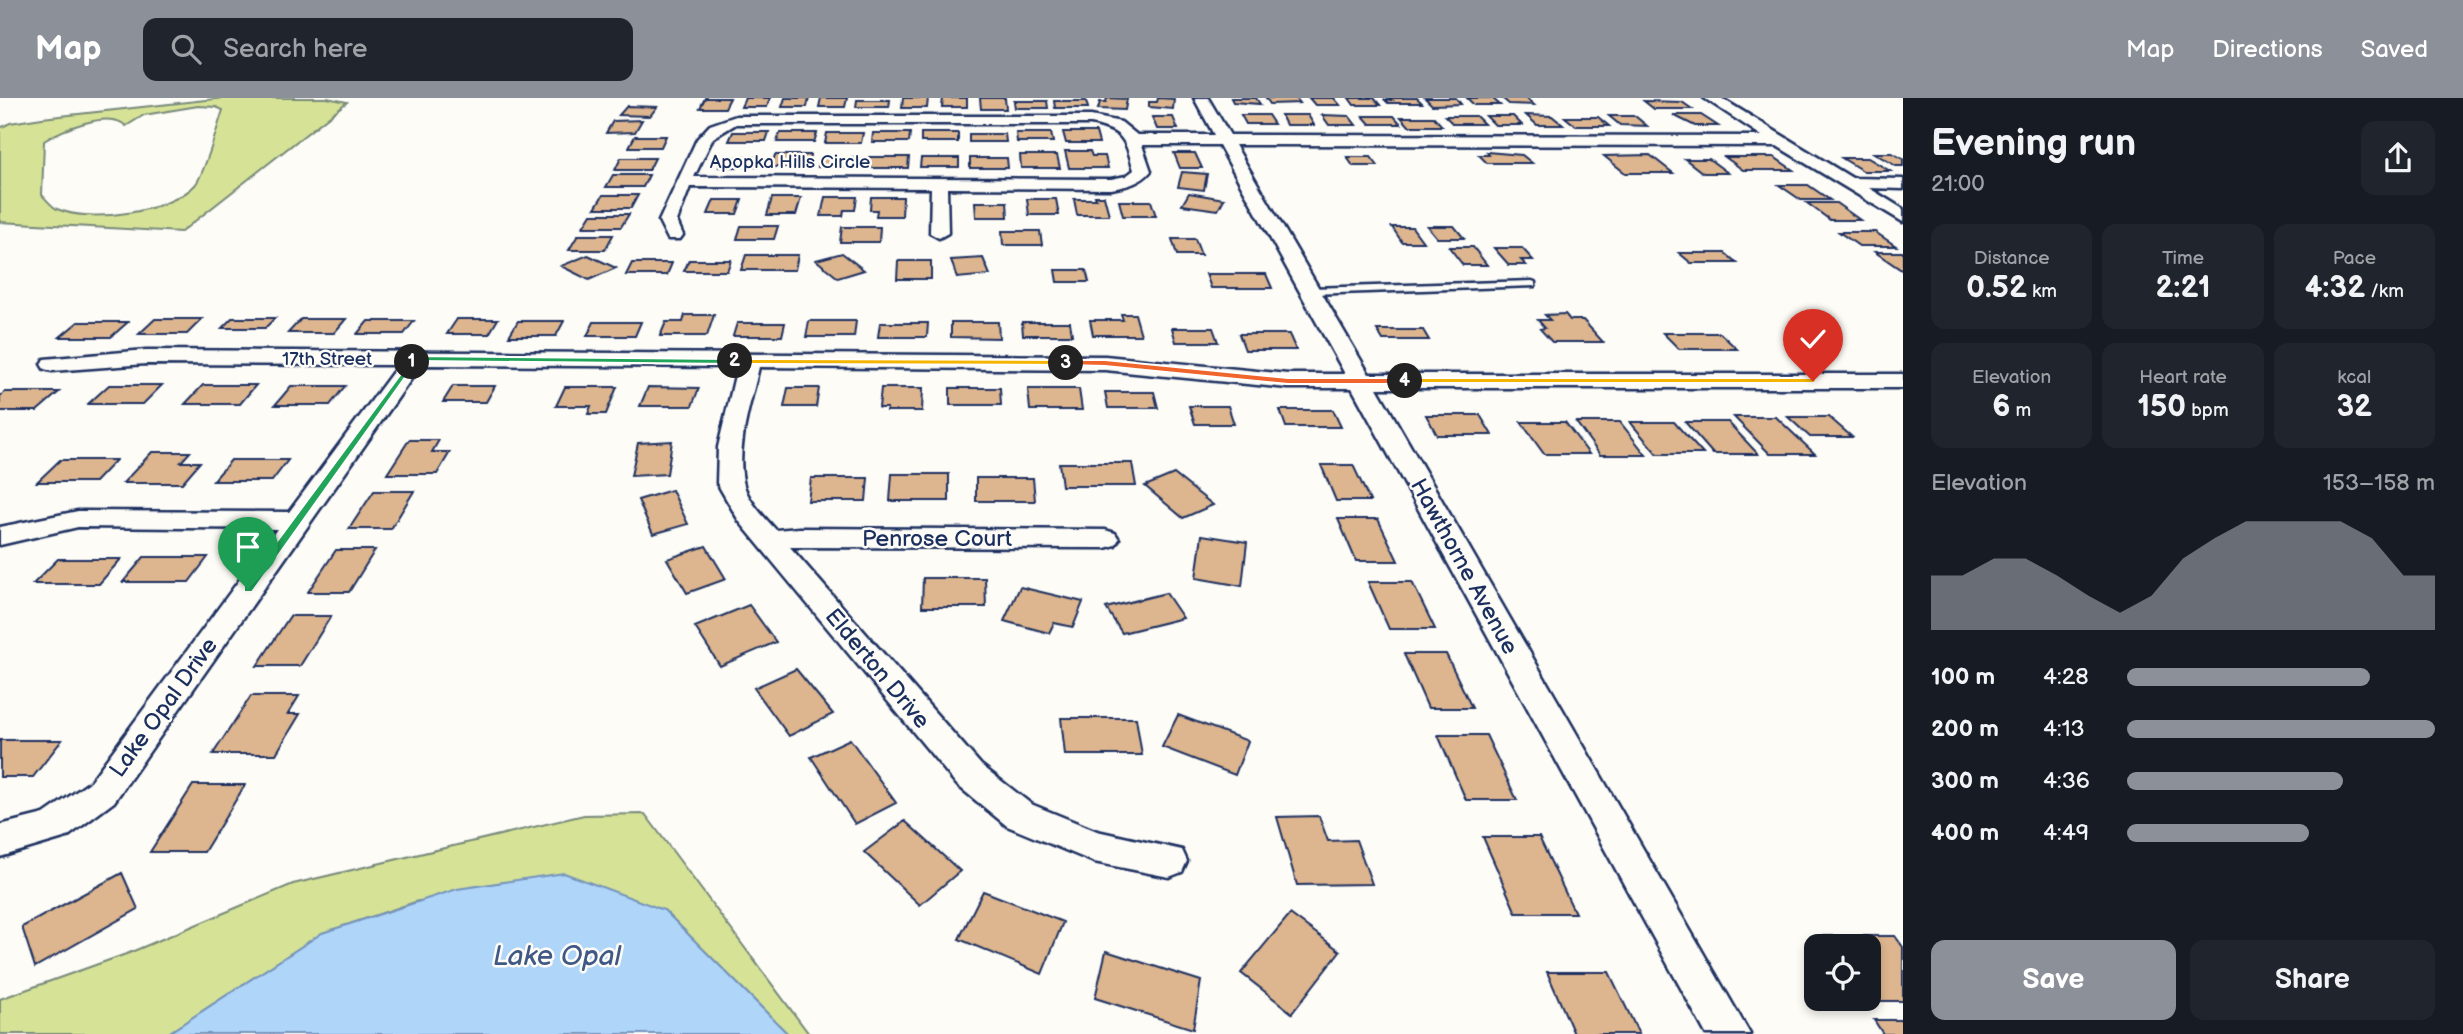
<!DOCTYPE html>
<html lang="en">
<head>
<meta charset="utf-8">
<style>
  body { margin:0; font-family:"Balsamiq Sans",sans-serif; background:#20242c; color:#f1f3f6; height:100vh; display:flex; flex-direction:column; font-size:26px; white-space:nowrap }
  * { box-sizing:border-box; margin:0 }
  p { font-size:23px; color:#9ea1a6 }
  .icon { flex:none; width:38px; height:38px; fill:none; stroke:currentColor; stroke-width:2; stroke-linecap:round; stroke-linejoin:round }
  .map { position:relative; flex:1; overflow:hidden }
  .side { display:flex; flex-direction:column; background:#171b24; width:560px }
  .side>* { flex:none }
  .fabs { position:absolute; left:1804px; top:836px; display:grid; gap:14px }
  .fabs a { display:grid; place-items:center; width:77px; height:77px; border-radius:14px; background:#171b24; box-shadow:0 4px 10px #0003; font-size:35px }
  .pin { position:absolute; display:grid; place-items:center; width:60px; height:60px; color:#fff; margin:-72px -30px; border-radius:50% 50% 50% 0; rotate:-45deg; box-shadow:0 0 7px #0007 }
  .pin .icon { rotate:45deg }
  .km { position:absolute; width:35px; height:35px; margin:-18px; border-radius:50%; background:#222; color:#fff; font-size:19px; line-height:35px; text-align:center }
  .round { display:grid; place-items:center; flex:none; width:74px; height:74px; border-radius:14px; background:#20242c }
  .summary { display:flex; align-items:center; justify-content:space-between; height:119px; padding:0 28px }
  h1 { font-size:38px; font-weight:700; line-height:52px }
  .metrics { display:grid; grid-template-columns:repeat(3,1fr); gap:10px; height:119px; padding:7px 28px }
  .metrics div { display:grid; align-content:center; border-radius:14px; background:#20242c; text-align:center }
  .metrics b { font-size:30px; font-weight:700 }
  .metrics small { font-size:19px; font-weight:400 }
  .metrics p { font-size:19px }
  .chart { height:196px; padding:14px 28px }
  .chart p { display:flex; justify-content:space-between }
  .chart svg { width:100%; height:126px; margin-top:7px; fill:#8c9099; opacity:.7 }
  .primary-button { display:flex; gap:14px; margin-top:auto; padding:14px 28px }
  .primary-button a { flex:1; height:80px; border-radius:14px; background:#8c9099; color:#fff; font-size:28px; font-weight:700; line-height:80px; text-align:center }
  .primary-button a+a { background:#20242c; color:#f1f3f6 }
  ul { padding:0 28px; list-style:none; font-size:23px }
  li { display:grid; grid-template-columns:112px 84px 1fr; align-items:center; height:52px }
  li i { height:18px; border-radius:9px; background:#8c9099 }
  header { display:flex; align-items:center; gap:42px; box-sizing:border-box; height:98px; padding:0 35px; background:#8c9099; color:#fff }
  header strong { font-size:33px }
  nav { display:flex; gap:38px; margin-inline-start:auto; font-size:24px }
  .search { width:490px; height:63px; background:#20242c; display:flex; align-items:center; gap:18px; box-sizing:border-box; padding:0 24px; border-radius:14px; color:#9ea1a6; font-size:26px }
  main { display:flex; flex:1; min-height:0 }
  .map>svg:first-child { display:block }
  .green { fill:#d6e396; stroke:#78897a; stroke-width:2; fill-rule:evenodd }
  .water { fill:#afd5f9; stroke:#7493bb; stroke-width:2 }
  .building { fill:#ddb58e; stroke:#1b2f5e; stroke-width:2 }
  .lines { fill:none; stroke-linecap:round; stroke-linejoin:round }
  .lane-casing { stroke:#1b2f5e; stroke-width:5 }
  .street-casing { stroke:#1b2f5e; stroke-width:5 }
  .lane { fill:#fdfcf7; fill-rule:evenodd }
  .street { fill:#fdfcf7; fill-rule:evenodd }
  .split-1 { fill:#22a559; stroke:#fff; stroke-width:2 }
  .split-2 { fill:#22a559; stroke:#fff; stroke-width:2 }
  .split-3 { fill:#f5b400; stroke:#fff; stroke-width:2 }
  .split-4 { fill:#f0652b; stroke:#fff; stroke-width:2 }
  .split-5 { fill:#f5b400; stroke:#fff; stroke-width:2 }
  .labels { text-anchor:middle; stroke-width:5; stroke-linejoin:round; paint-order:stroke }
  .far-street-label { font-size:19px; fill:#1b2f5e; stroke:#fdfcf7 }
  .street-label { font-size:23px; fill:#1b2f5e; stroke:#fdfcf7 }
  .near-water-label { font-size:28px; font-style:italic; fill:#405885; stroke:#fdfcf7 }
</style>
</head>
<body>
<header>
<strong>Map</strong>
<div class="search"><svg class="icon" aria-label="search" viewBox="0 0 24 24"><circle cx="10" cy="10" r="6"/><path d="M15 15l6 6"/></svg>Search here</div>
<nav><a>Map</a><a>Directions</a><a>Saved</a></nav>
</header>
<main>
<div class="map">
<svg width="1903" height="936" viewBox="0 0 1903 936">
  <rect width="100%" height="100%" fill="#fdfcf7"/>
  <filter id="ink" filterUnits="userSpaceOnUse"><feTurbulence type="fractalNoise" baseFrequency=".0143" numOctaves="2"/><feDisplacementMap in="SourceGraphic" scale="14" xChannelSelector="R" yChannelSelector="G"/><feConvolveMatrix kernelMatrix="1 2 1 2 8 2 1 2 1" color-interpolation-filters="sRGB"/></filter>
  <g filter="url(#ink)">
    <path class="green" d="M224 0H327L347 4 181 134 0 124V30L10 25 42 20ZM198 8 216 9 223 12C218 27 204 78 195 87 170 114 91 126 57 111 52 109 46 101 42 97L44 43C61 32 109 11 126 28L144 17Z
      M645 716 809 936H788L664 812 418 803 323 835 167 936H0V901L129 855 293 786 584 717Z"/>
    <path class="water" d="M564 775 664 812 788 936H167L322 835 457 791Z"/>
    <path class="building" d="M705 0H730L725 10H700Z
      M745 0H770L767 9H741Z
      M785 0H809L807 9H782Z
      M821 0H847L845 9H819Z
      M903 0H928L927 10H902Z
      M943 0H967V9H942Z
      M980 0H1005L1006 11H981Z
      M1107 0 1127 1 1125 12 1098 11 1100 4H1106Z
      M1158 0 1174 1 1173 11 1149 9V4H1157Z
      M1231 0H1256L1260 6 1233 4Z
      M1266 0H1296L1300 5 1270 6Z
      M1309 0H1334L1340 7H1315Z
      M1349 0H1374L1380 7H1354Z
      M1389 0H1417L1422 5H1388L1385 2H1392Z
      M1425 0H1456L1461 6 1432 7Z
      M1467 0H1492L1500 7H1474Z
      M1502 0H1526L1534 7 1509 6Z
      M857 2H890L889 9H856Z
      M1014 3H1047L1048 10H1015Z
      M1054 3H1086L1088 10H1055Z
      M1644 3 1682 4 1692 11H1654Z
      M627 8 657 9 650 18 619 17Z
      M1241 17H1268L1274 26H1246Z
      M1281 17H1308L1314 27H1286Z
      M1322 17 1349 18 1356 27H1329Z
      M1526 17 1552 18 1563 27H1537Z
      M1673 17H1701L1718 28H1695Z
      M1363 18H1394L1401 26H1370Z
      M1445 18H1476L1484 26H1453Z
      M1486 18H1513L1522 27H1495Z
      M1609 18H1635L1647 28 1620 27Z
      M1152 19H1173L1178 31H1157Z
      M1401 19H1434L1442 28H1409Z
      M1565 19H1598L1609 28H1576Z
      M642 22 635 34 606 35 613 23Z
      M733 34H769L766 43H729Z
      M1063 34H1096L1099 45H1066Z
      M780 35H817L814 44H777Z
      M827 35H863L861 45H825Z
      M873 35H910L909 44H872Z
      M921 35H958V44H921Z
      M1016 35H1051L1053 44H1017Z
      M969 36H1005L1006 44H969Z
      M635 38H666L661 49H629Z
      M1065 53H1090L1092 58H1105L1108 70H1069Z
      M1487 54 1522 57 1532 65H1487L1479 57H1489Z
      M1174 55H1195L1202 70H1180Z
      M1874 55H1892L1903 61V68H1896Z
      M775 57H810L807 69H771Z
      M1020 57H1057L1060 70H1021Z
      M1650 57 1673 75H1625L1604 58Z
      M723 59H761L758 69H719Z
      M869 59H909L908 70H868Z
      M1347 59H1371L1378 68H1353Z
      M1725 59H1774L1793 72H1743Z
      M621 60H655L649 72H615Z
      M820 60H858L857 69H818Z
      M921 60H959V69H920Z
      M970 60H1007L1008 70H970Z
      M1842 60H1868L1890 73H1863Z
      M1685 61H1709L1728 75H1703Z
      M1182 74 1207 76 1204 92 1178 89Z
      M613 77H649L643 89H606Z
      M1779 87H1808L1830 102H1801Z
      M1189 95 1224 101 1218 112 1182 107Z
      M603 97H638L631 110H595Z
      M1095 98H1104L1109 117H1077L1074 101H1096Z
      M825 99H857L855 112H844L843 118H821Z
      M871 99H903L902 118H876L877 112H870Z
      M772 100H801L796 117H767Z
      M1027 101H1056L1059 117H1029Z
      M714 102H742L737 116H708Z
      M1119 103H1151L1156 118H1123Z
      M975 104H1007L1008 119H976Z
      M1807 105H1836L1860 122H1830Z
      M591 116H629L621 129H583Z
      M741 128H778L774 141H737Z
      M1427 128H1454L1464 140H1437Z
      M842 129H880L879 144H840Z
      M1392 129H1412L1423 144H1402Z
      M1002 133H1040L1042 147H1003Z
      M1839 134H1875L1896 148H1859Z
      M578 137H613L605 152H569Z
      M1172 141H1195L1201 157H1177Z
      M1449 149H1473L1487 167H1463Z
      M1494 150H1522L1533 162H1521L1526 167H1509Z
      M1875 154H1903V173Z
      M842 155 864 172 838 180 816 162Z
      M1679 155H1725L1737 165H1691Z
      M588 157 616 170 589 182 561 168Z
      M746 157H798L795 172H741Z
      M983 160 990 177 957 180 951 162Z
      M689 162H731L727 173H684Z
      M898 163H931V181H897Z
      M632 165H672L667 177H626Z
      M1055 172H1086L1089 184H1057Z
      M1206 176H1266L1272 190H1211Z
      M1121 216H1135L1141 237H1093L1090 222H1123Z
      M1565 216 1570 222H1583L1603 244H1552L1540 231 1545 230 1538 222H1550L1545 217Z
      M685 217H714L707 238H660L666 224H683Z
      M232 220H275L265 230H222Z
      M155 221H202L187 236H139Z
      M301 221H346L334 235H288Z
      M457 221H498L489 236H447Z
      M368 223H414L404 236H357Z
      M518 223H564L556 238H509Z
      M809 223H856L854 239H806Z
      M78 224H128L111 239H60Z
      M594 224H641L635 238H587Z
      M951 224H998L999 240 951 239Z
      M1022 224H1070L1072 237H1023Z
      M737 225H785L782 238H733Z
      M880 225H928L927 239H878Z
      M1172 230H1213L1218 244H1176Z
      M1377 232H1423L1429 242H1383Z
      M1663 235H1720L1737 251H1679Z
      M1239 236H1289L1296 252H1245Z
      M109 287H162L143 306H88Z
      M203 287H256L240 306H185Z
      M291 288H345L330 307H275Z
      M453 288H495L486 304H443Z
      M565 289H617L606 316H588L591 308H556Z
      M648 289 699 290 692 308H640Z
      M788 290H819L816 309H784Z
      M881 290H923L922 313H887V310H879Z
      M950 290H1000L1001 307H950Z
      M1028 291H1079L1082 312H1030Z
      M5 294H59L37 313H0V298Z
      M1105 294H1154L1158 310H1108Z
      M1189 308H1228L1234 326H1195Z
      M1280 312H1333L1341 329H1286Z
      M1426 317H1480L1492 337H1437Z
      M1734 319H1776L1815 356H1770Z
      M1788 319H1829L1852 339H1810Z
      M1521 324H1565L1589 356H1544Z
      M1576 324H1620L1646 357H1600Z
      M1630 324H1674L1703 356H1657Z
      M1685 324H1728L1758 356H1713Z
      M409 342H439L432 354H450L437 376H387Z
      M672 343 667 376 631 378 638 345Z
      M152 354H190L181 364H200L182 385H123Z
      M60 362H116L95 384H37Z
      M231 362H288L272 383H213Z
      M1059 365H1132L1136 388H1062Z
      M1321 367H1353L1370 403H1336Z
      M892 376H949V403H890Z
      M1174 376 1213 407 1183 420 1145 388Z
      M811 380H868L866 403H808Z
      M976 380H1033L1035 403H976Z
      M672 392 688 426 653 436 638 402Z
      M374 393H414L391 431H349Z
      M1338 421H1378L1398 463H1356Z
      M1202 437 1247 444 1242 488 1196 480Z
      M706 448 726 481 687 495 667 461Z
      M336 452H375L349 494H308Z
      M144 459H208L189 484H123Z
      M58 461H121L99 486H33Z
      M923 480H985L986 509H922Z
      M1368 484H1412L1435 531H1389Z
      M1020 489 1083 504 1073 529 1054 525 1049 535 1004 523Z
      M1166 495 1183 520 1122 535 1106 510Z
      M749 507 776 544 720 568 695 529Z
      M290 518H331L300 568H257Z
      M1404 556H1446L1472 610H1428Z
      M796 571 833 616 789 638 754 590Z
      M251 598H299L288 616H300L276 656H213Z
      M1178 617 1248 643 1235 677 1162 649Z
      M1061 620H1136L1142 657H1065Z
      M1438 637H1486L1517 702H1466Z
      M850 641 896 705 855 726 811 659Z
      M0 642H62L33 679H0Z
      M193 687H245L204 754H150Z
      M1319 718 1328 743 1356 742 1372 786 1297 787 1277 719Z
      M905 723 960 773 920 807 864 754Z
      M1483 739H1539L1575 815H1516Z
      M122 775 138 811 35 869 22 829Z
      M983 793 1063 824 1042 876 959 841Z
      M1290 816 1340 853 1292 915 1241 875Z
      M1811 838H1895L1903 849V903H1853L1869 901V849H1818Z
      M1106 853 1201 883 1193 931 1095 900Z
      M1547 874H1609L1639 936H1574Z
      M1874 922H1903V936H1883Z"/>
    <g class="lines">
      <g class="lane-casing">
        <path id="lane" d="M1532 183 1535 184V188L1311 196 1306 193 1311 190Z"/>
      </g>
      <g class="street-casing">
        <path id="street" d="M1194 0H1208L1230 37 1762 38 1704 0H1721L1852 80 1903 81V91L1869 90 1903 111V124L1777 48 1235 47 1369 276H1903V290H1377L1750 936H1706L1352 290H1288L1105 272 759 269C751 305 736 346 743 383 746 401 764 419 776 432L799 430 1105 432 1115 435 1119 441 1115 447 1105 450 790 449 981 667 1031 706 1097 733 1182 752 1187 763 1182 774 1169 779 1094 764 1007 728 957 687 739 423 717 385 718 349 737 269 421 267 114 704 67 739 0 759V727L44 716 90 684 277 431 78 429 0 447V429L78 413 289 414 398 267 146 266 52 273 44 271 41 266 44 261 146 252 1105 258 1288 276H1345L1219 47H1142L1151 73C1140 86 1127 88 1111 91L947 90 948 135 939 140 930 135 931 90 690 89 677 123 683 137 680 141H668L659 123 697 41 710 27 736 18H1091L1121 24 1137 37H1214ZM736 26H1091C1124 33 1125 41 1134 72L1126 78 1111 81 694 79 713 40Z"/>
      </g>
      <use href="#lane" class="lane"/>
      <use href="#street" class="street"/>
    </g>
  </g>
  <path class="split-1" d="M412 261 416 264 252 494H244V488Z"/>
  <path class="split-2" d="M411 258 735 261 740 263 735 266 417 263 412 267 407 264Z"/>
  <path class="split-3" d="M732 261 1066 262 1071 265 1066 267 735 266 732 265Z"/>
  <path class="split-4" d="M1105 262 1288 280H1405L1410 283 1405 286H1288L1105 268 1066 267 1062 265 1066 262Z"/>
  <path class="split-5" d="M1405 280H1813L1817 283 1813 285H1402L1401 283Z"/>
  <g class="labels">
    <g class="far-street-label">
      <text x="790" y="70">Apopka Hills Circle</text>
      <text x="327" y="267">17th Street</text>
    </g>
    <g class="street-label">
      <text x="937" y="448">Penrose Court</text>
      <text transform="translate(1465 468) rotate(61)" y="8">Hawthorne Avenue</text>
      <text transform="translate(878 570) rotate(50)" y="8">Elderton Drive</text>
      <text transform="translate(163 609) rotate(-54)" y="8">Lake Opal Drive</text>
    </g>
    <g class="near-water-label">
      <text x="557" y="867">Lake Opal</text>
    </g>
  </g>
</svg>
<div class="fabs">
<a><svg class="icon" aria-label="locate" viewBox="0 0 24 24"><circle cx="12" cy="12" r="6"/><path d="M12 2v4M12 18v4M2 12h4M18 12h4"/></svg></a>
</div>
<div class="pin" style="left:248px;top:491px;background:#1e9e55"><svg class="icon" aria-label="arrive" viewBox="0 0 24 24"><path d="M6 21V4h12l-3 4 3 4H6"/></svg></div>
<div class="pin" style="left:1813px;top:283px;background:#d93025"><svg class="icon" aria-label="check" viewBox="0 0 24 24"><path d="M5 12l5 5 9-10"/></svg></div>
<b class="km" style="left:412px;top:264px">1</b>
<b class="km" style="left:735px;top:263px">2</b>
<b class="km" style="left:1066px;top:265px">3</b>
<b class="km" style="left:1405px;top:283px">4</b>
</div>
<section class="side">
<div class="summary"><div><h1>Evening run</h1><p>21:00</p></div><a class="round"><svg class="icon" aria-label="share" viewBox="0 0 24 24"><path d="M12 15V3M7 8l5-5 5 5M5 13v7h14v-7"/></svg></a></div>
<div class="metrics">
<div><p>Distance</p><b>0.52<small> km</small></b></div>
<div><p>Time</p><b>2:21</b></div>
<div><p>Pace</p><b>4:32<small> /km</small></b></div>
</div>
<div class="metrics">
<div><p>Elevation</p><b>6<small> m</small></b></div>
<div><p>Heart rate</p><b>150<small> bpm</small></b></div>
<div><p>kcal</p><b>32</b></div>
</div>
<div class="chart"><p><span>Elevation</span>153–158 m</p>
<svg viewBox="0 0 160 44" preserveAspectRatio="none"><path d="M0 44V25L10 25L20 19L30 19L40 25L50 32L60 38L70 32L80 19L90 12L100 6L110 6L120 6L130 6L140 12L150 25L160 25V44z"/></svg>
</div>
<ul>
<li><b>100 m</b>4:28<i style="width:79%"></i></li>
<li><b>200 m</b>4:13<i style="width:100%"></i></li>
<li><b>300 m</b>4:36<i style="width:70%"></i></li>
<li><b>400 m</b>4:49<i style="width:59%"></i></li>
</ul>
<div class="primary-button"><a>Save</a><a>Share</a></div>
</section>
</main>
</body>
</html>
